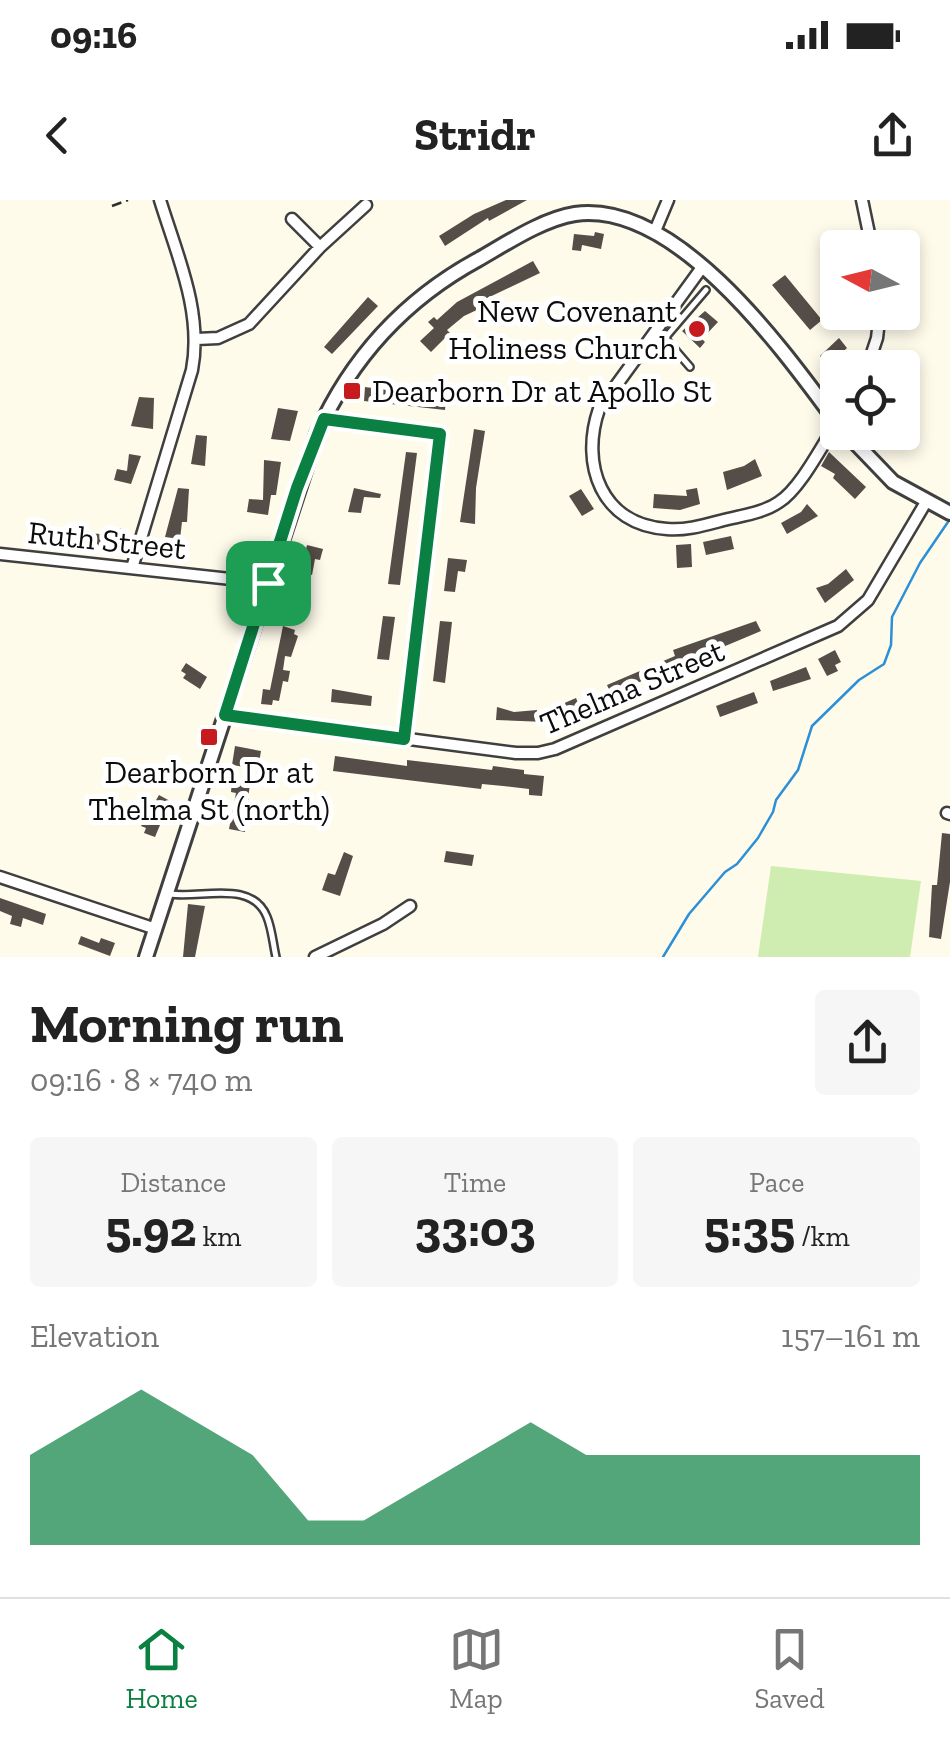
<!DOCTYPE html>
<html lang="en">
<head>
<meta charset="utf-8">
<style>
  body { margin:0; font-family:"Zilla Slab",serif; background:#f6f6f6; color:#222; height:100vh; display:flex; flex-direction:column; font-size:38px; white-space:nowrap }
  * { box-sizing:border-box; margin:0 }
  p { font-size:32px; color:#767676 }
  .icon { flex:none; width:55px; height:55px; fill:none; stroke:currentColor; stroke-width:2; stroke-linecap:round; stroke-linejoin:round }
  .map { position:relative; height:757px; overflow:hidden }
  .drawer { display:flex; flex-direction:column; background:#fff; flex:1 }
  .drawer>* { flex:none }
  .needle { width:65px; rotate:277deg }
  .buttons { position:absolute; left:820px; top:30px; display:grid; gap:20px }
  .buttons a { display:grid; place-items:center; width:100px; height:100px; border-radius:10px; background:#fff; box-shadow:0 5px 15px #0003; font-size:50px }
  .pin { position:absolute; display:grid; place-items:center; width:85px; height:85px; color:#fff; margin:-42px; border-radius:20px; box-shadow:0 5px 15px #0006 }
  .round { display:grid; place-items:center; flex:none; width:105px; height:105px; border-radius:10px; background:#f6f6f6 }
  .overview { display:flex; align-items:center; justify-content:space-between; height:170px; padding:0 30px }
  h1 { font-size:55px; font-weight:700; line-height:75px }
  .figures { display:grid; grid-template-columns:repeat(3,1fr); gap:15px; height:170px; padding:10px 30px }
  .figures div { display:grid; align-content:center; border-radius:10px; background:#f6f6f6; text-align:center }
  .figures b { font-size:50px; font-weight:700 }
  .figures small { font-size:28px; font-weight:400 }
  .figures p { font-size:28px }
  .chart { height:280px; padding:20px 30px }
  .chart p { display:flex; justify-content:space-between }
  .chart svg { width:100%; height:180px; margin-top:10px; fill:#0b8043; opacity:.7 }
  .status { display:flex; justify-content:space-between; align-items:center; height:70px; padding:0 50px; background:#fff; direction:ltr }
  .status svg { height:28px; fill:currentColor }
  header { display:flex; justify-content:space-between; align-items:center; height:130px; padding:0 30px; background:#fff; font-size:45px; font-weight:700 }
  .tabs { display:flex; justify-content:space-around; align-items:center; height:140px; border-top:2px solid #e0e0e0; background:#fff; font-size:28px; color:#767676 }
  .tabs a { display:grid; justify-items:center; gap:5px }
  .tabs .active { color:#0b8043 }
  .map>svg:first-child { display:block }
  .green { fill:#cfecb1 }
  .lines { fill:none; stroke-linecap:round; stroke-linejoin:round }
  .stream { stroke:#2c8fd8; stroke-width:2.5 }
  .building { fill:#554d47 }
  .service-casing { stroke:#3f3f3f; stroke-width:10 }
  .minor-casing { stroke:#3f3f3f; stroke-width:15 }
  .tertiary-casing { stroke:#3f3f3f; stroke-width:18 }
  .path { stroke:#2e2e2e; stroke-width:2.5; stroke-dasharray:10 5; stroke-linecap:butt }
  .service { stroke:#fff; stroke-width:5 }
  .minor { stroke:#fff; stroke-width:10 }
  .tertiary { stroke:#fff; stroke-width:12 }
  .route-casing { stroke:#fff; stroke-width:20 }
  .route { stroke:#0b8043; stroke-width:12 }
  .poi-dot { fill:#c61a1e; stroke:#fff; stroke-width:4 }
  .labels { text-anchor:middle; stroke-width:10; stroke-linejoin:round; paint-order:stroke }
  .poi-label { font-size:32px; fill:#0c0c0c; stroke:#fff; text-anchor:end }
  .street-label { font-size:32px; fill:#0c0c0c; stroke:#fff }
</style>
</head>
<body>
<div class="status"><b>09:16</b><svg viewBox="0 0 49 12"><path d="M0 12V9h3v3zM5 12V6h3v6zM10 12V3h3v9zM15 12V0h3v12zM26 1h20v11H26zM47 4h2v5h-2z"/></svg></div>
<header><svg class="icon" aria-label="back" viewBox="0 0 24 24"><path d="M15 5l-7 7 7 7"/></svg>Stridr<svg class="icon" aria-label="share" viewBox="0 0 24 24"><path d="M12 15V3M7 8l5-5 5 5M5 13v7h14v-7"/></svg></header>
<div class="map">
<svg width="950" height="757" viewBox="0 0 950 757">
  <rect width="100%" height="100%" fill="#fffbeb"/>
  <path class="green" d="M771 666 921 681 910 757H758Z"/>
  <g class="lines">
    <path class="stream" d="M663 757 689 714 725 672 737 664 758 638 773 612 776 600 798 570 812 526 859 480 884 464 891 445 892 417 920 363 950 319"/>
  </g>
  <path class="building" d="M506 0H527L489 21 488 18 445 46 439 36 474 14Z
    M841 31 844 47 838 48V62L831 63 826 34Z
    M595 32 604 34 601 49 582 45 581 51 572 50 574 34 594 36Z
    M533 61 540 73 479 102 481 108 464 116 447 130 450 133 431 152 420 141 434 128 428 122 434 117 437 120 457 102Z
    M785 75 822 120 810 130 772 85Z
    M368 97 378 106 332 154 324 147Z
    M705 111 718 122 702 139 705 142 700 148 682 131Z
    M839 138 847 148 828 166 820 156Z
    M365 187 446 198 445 210 364 201Z
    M139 197 154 198 153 229 131 226Z
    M278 208 298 211 290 241 271 239Z
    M474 229 485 231 476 288 475 324 460 322Z
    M196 235 207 236 205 266 191 264Z
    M406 252 417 253 400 385 388 384Z
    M829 252 866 287 855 299 833 278 835 274 821 266Z
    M129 254 141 256 131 284 114 280 117 269 127 271Z
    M755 259 762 276 727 290 723 272 744 266Z
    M264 260 281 262 276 295H271L268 315 247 312 249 299 263 300Z
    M178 288 189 289 187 322H182L180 339 165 337Z
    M354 288 381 294 380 298 364 297 361 313 348 312Z
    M697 288 700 304 680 310 653 308 654 294 687 296 686 290Z
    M581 289 594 309 582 316 569 296Z
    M807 304 818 316 787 334 781 323 801 312Z
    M109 327 122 329 119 351 64 344 65 330 108 335Z
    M731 336 734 349 706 355 703 342Z
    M691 344 692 367 677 368 676 345Z
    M307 345 323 349 320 360 315 359 312 375 300 372Z
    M448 358 467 360 465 372 458 371 455 392 444 391Z
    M846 369 854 380 825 403 816 388 828 384Z
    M383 416 395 417 389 460 377 459Z
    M440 421 452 422 445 483 433 481Z
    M756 421 761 431 611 494 607 485 675 456 673 450Z
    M283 426 295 430 294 434 298 436 291 457 285 456 283 470 290 471 288 482 283 481 279 501 273 500 272 505 261 504 263 489 270 490Z
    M835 450 841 462 835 465 838 471 827 476 818 459Z
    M186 463 207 477 200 489 183 478 186 474 181 471Z
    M806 467 811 479 773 491 770 481Z
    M332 489 372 496 371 506 331 502Z
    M754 492 758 503 720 517 716 506Z
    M576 498 580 508 546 522 496 520 497 507 514 512 537 510V515Z
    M235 546 261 551 258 569 232 565Z
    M335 556 407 566V560L492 570 493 566 524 570V574L544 576 542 596 529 595V589L503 586 482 584 481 589 333 571Z
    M232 580 250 582 245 632 229 629 236 593 231 592Z
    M159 595 170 601 155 637 144 633 146 628 141 626Z
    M942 633 950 634V682L941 739 929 737 932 685H937Z
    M446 651 474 655 472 666 444 662Z
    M344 652 353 656 340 696 322 690 328 673 335 675Z
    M0 698 46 714 43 725 23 718 21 727 10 724 12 716 0 711Z
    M188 704 205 706 195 757H183Z
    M81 736 99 743 101 738 115 743 110 756 78 744Z"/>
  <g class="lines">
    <g class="service-casing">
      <path id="service" d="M665 138 706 90
        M665 138 690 167
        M170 694C201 699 252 679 267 717 272 729 273 744 276 757"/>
    </g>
    <g class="minor-casing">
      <path id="minor" d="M862 0 872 48
        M292 19 320 47
        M655 31 668 0
        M703 66 599 209C580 264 601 325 667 329 687 331 708 324 728 319 745 315 765 312 779 302 801 288 823 243 838 221
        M197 139 218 138 249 124 320 47 366 5
        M867 168 877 138 880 112
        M324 219 441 234 404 539
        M0 354 268 383
        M132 368 192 170C203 112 177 55 160 0
        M225 515 516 553H538L555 549 838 426 868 400 926 302
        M947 613 950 614
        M0 677 156 729
        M315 757 383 724 410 706"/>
    </g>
    <g class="tertiary-casing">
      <path id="tertiary" d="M845 232 893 282 950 313
        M146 757 317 234C351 158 405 99 479 59 507 43 543 19 575 14 677 0 784 151 838 224"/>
    </g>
    <path class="path" d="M112 6 128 0"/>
    <use href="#service" class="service"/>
    <use href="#minor" class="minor"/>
    <use href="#tertiary" class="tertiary"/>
  </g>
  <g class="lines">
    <g class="route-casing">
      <path id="route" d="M324 219 440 234 404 539 225 515 297 288Z"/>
    </g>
    <use href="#route" class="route"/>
  </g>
  <g class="poi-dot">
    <circle cx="697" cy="129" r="10"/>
    <rect x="342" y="181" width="20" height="20" rx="5"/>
    <rect x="199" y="527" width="20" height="20" rx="5"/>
  </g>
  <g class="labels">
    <g class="poi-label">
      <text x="677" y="122">New Covenant<tspan x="677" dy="37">Holiness Church</tspan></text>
      <text x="372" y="202" text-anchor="start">Dearborn Dr at Apollo St</text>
      <text x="209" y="583" text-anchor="middle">Dearborn Dr at<tspan x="209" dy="37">Thelma St (north)</tspan></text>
    </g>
    <g class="street-label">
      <text transform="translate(107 340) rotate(6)" y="11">Ruth Street</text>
      <text transform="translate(632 487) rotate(-23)" y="11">Thelma Street</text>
    </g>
  </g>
</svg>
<div class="buttons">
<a><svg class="needle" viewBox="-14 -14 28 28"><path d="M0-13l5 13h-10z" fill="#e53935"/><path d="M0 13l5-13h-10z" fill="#767676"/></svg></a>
<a><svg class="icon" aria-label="locate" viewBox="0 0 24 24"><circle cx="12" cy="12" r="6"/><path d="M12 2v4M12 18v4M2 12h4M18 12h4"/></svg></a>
</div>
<div class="pin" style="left:268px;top:383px;background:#1e9e55"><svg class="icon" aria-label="arrive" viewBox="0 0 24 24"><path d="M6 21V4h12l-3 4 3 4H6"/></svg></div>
</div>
<section class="drawer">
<div class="overview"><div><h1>Morning run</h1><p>09:16 · 8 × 740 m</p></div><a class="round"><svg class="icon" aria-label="share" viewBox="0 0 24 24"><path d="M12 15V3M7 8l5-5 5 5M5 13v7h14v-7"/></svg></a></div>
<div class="figures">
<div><p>Distance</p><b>5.92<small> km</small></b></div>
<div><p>Time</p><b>33:03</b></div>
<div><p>Pace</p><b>5:35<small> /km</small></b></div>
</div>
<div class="chart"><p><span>Elevation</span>157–161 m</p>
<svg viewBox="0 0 160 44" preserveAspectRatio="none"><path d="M0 44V22L10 14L20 6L30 14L40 22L50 38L60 38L70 30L80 22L90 14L100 22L110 22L120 22L130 22L140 22L150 22L160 22V44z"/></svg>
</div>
</section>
<nav class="tabs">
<a class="active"><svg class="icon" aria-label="home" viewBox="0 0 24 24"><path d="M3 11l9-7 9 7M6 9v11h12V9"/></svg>Home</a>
<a><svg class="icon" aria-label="map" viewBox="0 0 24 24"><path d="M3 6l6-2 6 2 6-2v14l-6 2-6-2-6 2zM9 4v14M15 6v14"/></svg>Map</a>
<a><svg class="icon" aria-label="saved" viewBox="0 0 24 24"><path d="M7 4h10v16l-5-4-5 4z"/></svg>Saved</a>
</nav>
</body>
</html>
